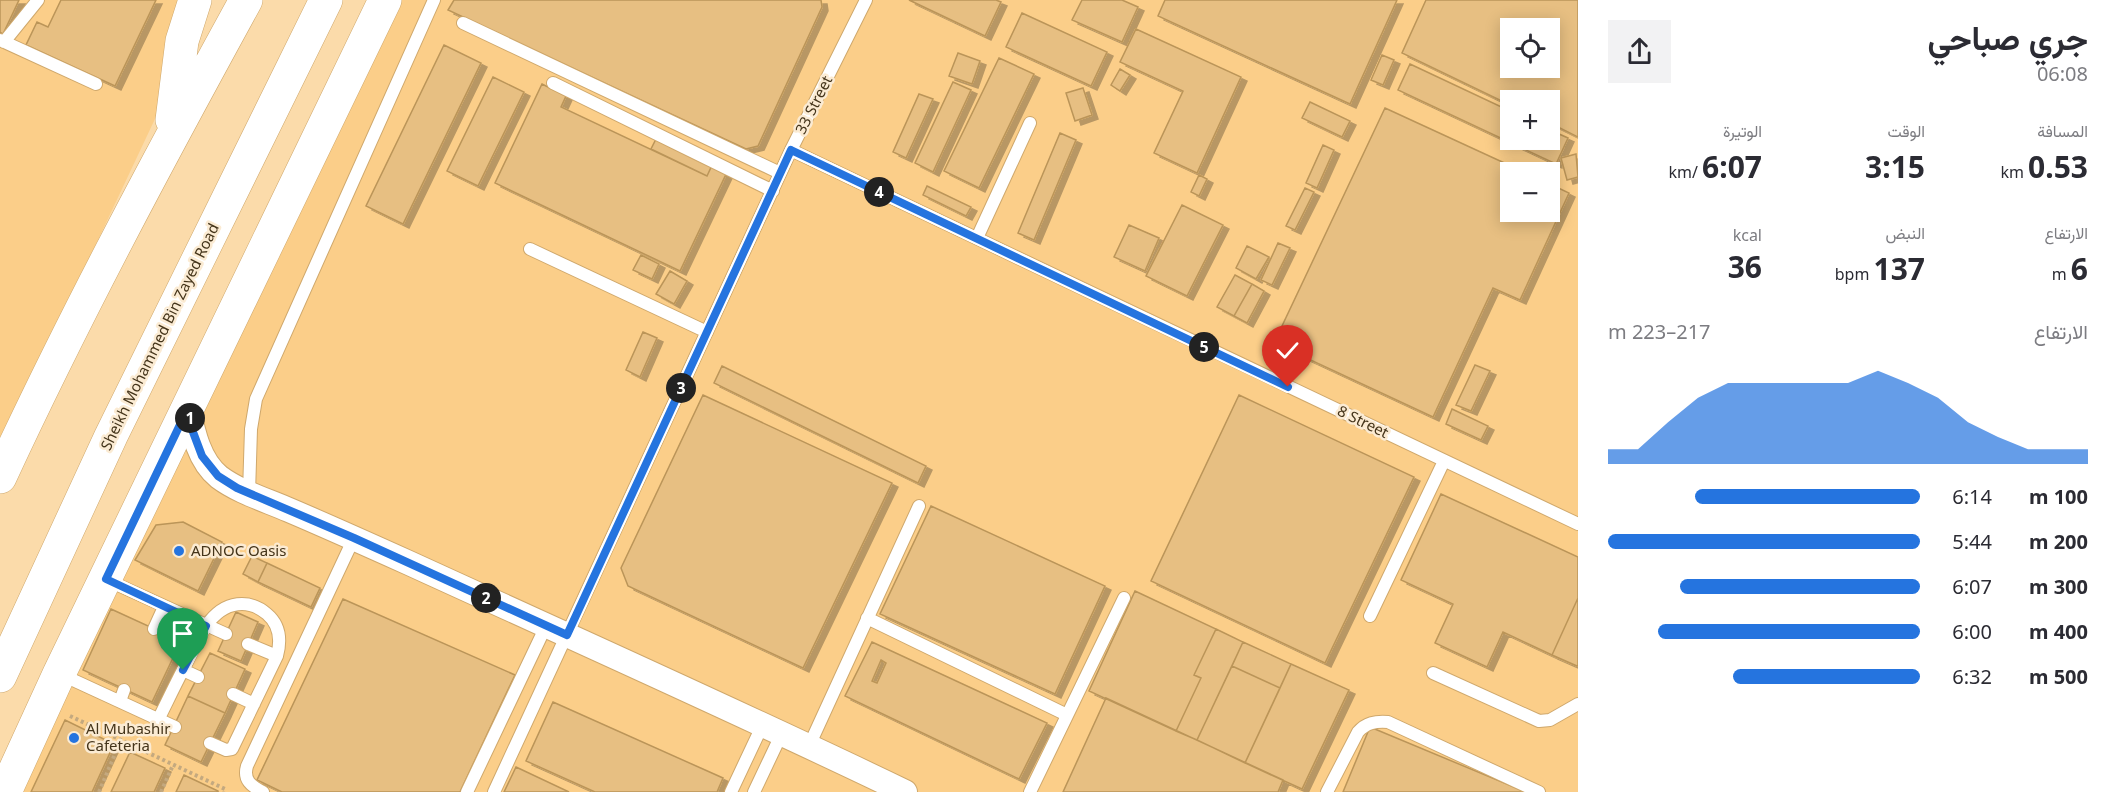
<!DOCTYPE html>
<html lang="ar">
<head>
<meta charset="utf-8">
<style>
  body { margin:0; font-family:"Noto Sans",Vazirmatn,sans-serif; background:#f2f2f3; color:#2b2b33; direction:rtl; height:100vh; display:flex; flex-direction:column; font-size:22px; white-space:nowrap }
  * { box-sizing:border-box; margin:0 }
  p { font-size:20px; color:#7c7c81 }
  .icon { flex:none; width:33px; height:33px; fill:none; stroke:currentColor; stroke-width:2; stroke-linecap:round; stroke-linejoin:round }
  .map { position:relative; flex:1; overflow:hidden; direction:ltr }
  .panel { display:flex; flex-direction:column; background:#fff; width:540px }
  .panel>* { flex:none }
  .fabs { position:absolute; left:1500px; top:18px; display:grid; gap:12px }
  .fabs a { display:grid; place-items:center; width:60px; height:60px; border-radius:0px; background:#fff; box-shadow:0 3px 15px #0003; font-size:30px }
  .pin { position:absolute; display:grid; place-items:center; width:51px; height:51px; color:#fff; margin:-62px -26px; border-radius:50% 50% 50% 0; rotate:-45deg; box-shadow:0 0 6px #0007 }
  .pin .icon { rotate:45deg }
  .km { position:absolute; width:30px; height:30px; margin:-15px; border-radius:50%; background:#222; color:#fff; font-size:16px; line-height:30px; text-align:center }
  .round { display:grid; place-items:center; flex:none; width:63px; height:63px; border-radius:0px; background:#f2f2f3 }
  .head { display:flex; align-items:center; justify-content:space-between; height:102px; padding:0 30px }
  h1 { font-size:33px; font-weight:700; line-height:45px }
  .stats { display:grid; grid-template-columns:repeat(3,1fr); gap:9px; height:102px; padding:6px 30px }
  .stats div { display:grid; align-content:center }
  .stats b { font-size:30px; font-weight:700 }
  .stats small { font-size:16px; font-weight:400 }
  .stats p { font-size:16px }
  .chart { height:168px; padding:12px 30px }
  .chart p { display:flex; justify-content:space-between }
  .chart svg { width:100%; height:108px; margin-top:6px; fill:#2574df; opacity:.7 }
  ul { padding:0 30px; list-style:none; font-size:20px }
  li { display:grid; grid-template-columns:96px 72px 1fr; align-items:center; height:45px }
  li i { height:15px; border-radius:8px; background:#2574df }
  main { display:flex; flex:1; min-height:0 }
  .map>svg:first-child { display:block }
  .built { fill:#fbce89; fill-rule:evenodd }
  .building { fill:#e7bf82; stroke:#bb9559; stroke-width:1.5; fill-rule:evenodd; filter:url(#shadow) }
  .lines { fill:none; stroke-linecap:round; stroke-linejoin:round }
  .lane-casing { stroke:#cfa86c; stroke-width:14 }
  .street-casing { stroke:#cfa86c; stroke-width:26 }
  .primary-casing { stroke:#cfa86c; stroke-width:34 }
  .highway-casing { stroke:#cfa86c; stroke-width:34 }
  .path { stroke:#c4a97f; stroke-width:4; stroke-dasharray:3 3; stroke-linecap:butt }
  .lane { stroke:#fff; stroke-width:12 }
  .street { stroke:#fff; stroke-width:24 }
  .primary { stroke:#fff; stroke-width:33 }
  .highway { stroke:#fff; stroke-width:33 }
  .route-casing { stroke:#fff; stroke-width:12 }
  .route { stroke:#2574df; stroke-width:8 }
  .poi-dot { fill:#2574df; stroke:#fbebd3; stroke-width:2 }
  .labels { text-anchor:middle; stroke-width:5; stroke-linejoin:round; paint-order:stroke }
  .street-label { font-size:15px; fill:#44341a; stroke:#fbebd3 }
  .poi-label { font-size:15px; fill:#44341a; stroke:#fbebd3; text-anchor:start }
</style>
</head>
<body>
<main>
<section class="panel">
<div class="head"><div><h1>جري صباحي</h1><p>06:08</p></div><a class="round"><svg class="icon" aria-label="share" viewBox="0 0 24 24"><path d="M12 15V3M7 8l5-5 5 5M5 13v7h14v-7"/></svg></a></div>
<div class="stats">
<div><p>المسافة</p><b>0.53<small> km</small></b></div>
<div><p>الوقت</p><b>3:15</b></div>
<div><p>الوتيرة</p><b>6:07<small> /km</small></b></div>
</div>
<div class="stats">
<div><p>الارتفاع</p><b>6<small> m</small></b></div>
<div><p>النبض</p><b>137<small> bpm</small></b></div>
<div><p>kcal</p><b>36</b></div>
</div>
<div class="chart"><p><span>الارتفاع</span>217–223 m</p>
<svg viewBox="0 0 160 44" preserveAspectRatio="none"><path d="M0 44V38L10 38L20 27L30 17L40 11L50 11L60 11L70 11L80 11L90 6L100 11L110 17L120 27L130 33L140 38L150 38L160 38V44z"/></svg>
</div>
<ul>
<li><b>100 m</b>6:14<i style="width:72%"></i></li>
<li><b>200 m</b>5:44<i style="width:100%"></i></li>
<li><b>300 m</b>6:07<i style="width:77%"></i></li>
<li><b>400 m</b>6:00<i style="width:84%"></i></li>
<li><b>500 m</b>6:32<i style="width:60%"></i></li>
</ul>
</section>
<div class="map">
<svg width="1578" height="792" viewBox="0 0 1578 792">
  <defs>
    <filter id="shadow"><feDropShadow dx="6" dy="4" stdDeviation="0" flood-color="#0004"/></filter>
  </defs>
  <rect width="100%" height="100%" fill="#fbdbaa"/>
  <path class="built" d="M0 0H211L0 448Z
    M397 0H1578V792H14ZM1510 28H1550V68H1510ZM1510 100H1550V140H1510ZM1510 172H1550V212H1510Z"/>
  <path class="building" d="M0 0H19L3 34 0 32Z
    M61 0H156L115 86 26 45 37 22 48 27Z
    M454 0H821L822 7 758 146 746 149 448 10Z
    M909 0H996L1001 2 985 36Z
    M1082 0H1122L1138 7 1122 42 1072 20Z
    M1165 0H1397L1350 104 1158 16Z
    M1426 0H1578V137L1550 123V100H1510V105L1402 53ZM1510 28H1550V68H1510Z
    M1022 13 1107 52 1091 86 1006 47Z
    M1136 29 1241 77 1197 173 1154 153 1183 91 1120 62Z
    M444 45 481 63 403 224 366 206Z
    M958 53 980 61 972 84 949 76Z
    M1382 55 1394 60 1383 85 1371 80Z
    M999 58 1034 74 979 188 944 171Z
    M1410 64 1510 111V140H1550V130L1568 138 1556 164 1398 90Z
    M1120 69 1130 75 1120 91 1111 85Z
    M493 77 524 92 478 186 447 171Z
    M953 82 971 90 933 172 915 163Z
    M542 84 566 96 561 107 707 176 713 163 728 170 680 271 495 183Z
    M1083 88 1092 115 1075 121 1066 93Z
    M919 94 933 99 906 158 893 152Z
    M1310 102 1350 121 1342 137 1302 118Z
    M1385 108 1524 172H1510V212H1550V184L1569 193 1520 300 1493 288 1433 417 1274 343Z
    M1060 133 1076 140 1034 240 1018 233Z
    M657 137 713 163 707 176 651 149Z
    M1323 145 1334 150 1317 188 1306 183Z
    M1576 154 1578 177 1567 180 1561 158Z
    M1199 175 1207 179 1199 196 1191 192Z
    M927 186 971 207 966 216 923 195Z
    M1305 188 1314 192 1295 230 1286 226Z
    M1182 205 1223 225 1187 296 1146 276Z
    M1129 225 1159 238 1145 271 1114 257Z
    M1278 243 1290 248 1272 285 1261 280Z
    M1247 246 1269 257 1256 279 1236 268Z
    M641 255 659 264 652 279 633 270Z
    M670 271 687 281 674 304 656 294Z
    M1235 275 1252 284 1234 316 1217 307Z
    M1252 284 1264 291 1247 323 1234 316Z
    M643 332 657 338 640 377 626 370Z
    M1475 365 1490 371 1471 411 1456 405Z
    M722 366 926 466 918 483 714 383Z
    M703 395 892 483 803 668 628 586 621 568Z
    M1239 395 1414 477 1325 663 1151 581Z
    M1452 409 1488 426 1481 440 1446 424Z
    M1441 494 1578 557V598L1552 655 1503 632 1487 667 1435 643 1453 604 1401 580Z
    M931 506 1105 586 1055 694 880 614Z
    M183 522 222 542 198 591 135 560 156 525Z
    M252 556 267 563 258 582 243 574Z
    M267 563 320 588 311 607 258 582Z
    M1135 591 1216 629 1194 675 1201 678 1176 731 1089 691Z
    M1578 598V665L1577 666 1552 655Z
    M343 599 515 675 460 792H282L257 780Z
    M111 609 181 641 152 702 83 670Z
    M236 612 258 622 241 661 218 651Z
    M1216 629 1243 642 1197 740 1176 731 1201 678 1194 675Z
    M872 642 1047 723 1019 779 845 696ZM881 660 886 663 877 683 872 681Z
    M1243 642 1291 664 1280 688 1232 666Z
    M210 653 245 669 225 713 188 696Z
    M1291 664 1349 690 1302 789 1245 763Z
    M1232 666 1280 688 1245 763 1197 740Z
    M188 696 225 713 201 762 165 745Z
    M1106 698 1283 780 1278 792H1063Z
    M553 702 723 778 717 792H595L526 761Z
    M65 720 114 744 92 792H31Z
    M1370 727 1526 792H1343Z
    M130 752 165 768 154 792H111Z
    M516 767 569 792H504Z
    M184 775 218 791V792H176Z"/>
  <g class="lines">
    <g class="lane-casing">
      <path id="lane" d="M463 23 780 173
        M0 40 96 84
        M4 42 38 0
        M553 83 773 191
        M791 150 1578 524
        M977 238 1030 123
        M530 249 707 332
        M249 493 251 429 256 399 434 0
        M107 580 226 634
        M1370 616 1444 461
        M867 618 1067 715
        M154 629 164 607
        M248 644 277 656
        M183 670 198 677
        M1433 673 1539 721 1550 720 1578 704
        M60 674 175 727
        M233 694 254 704
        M120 701 124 690
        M158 720C167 702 176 683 185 666 197 642 210 604 242 604 251 604 260 608 267 614 280 625 281 641 277 656L232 749 226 750 210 743
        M809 746 919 506
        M263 792C251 786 243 780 247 766L354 538
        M467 792 546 626
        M494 792 791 150 866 0
        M731 792 763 724
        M754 792 782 733
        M1030 792 1124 598
        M1327 792 1358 732C1366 723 1375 721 1388 722L1539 792"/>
    </g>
    <g class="street-casing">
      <path id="street" d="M188 408C193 432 199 461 219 477 239 492 266 500 289 510 329 527 369 545 409 563 575 639 741 713 905 792"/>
    </g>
    <g class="primary-casing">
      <path id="primary" d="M5 792 59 674 385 0"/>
    </g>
    <g class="highway-casing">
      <path id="highway" d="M172 120 182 41 195 0
        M0 477C75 315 160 157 246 0
        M0 676 111 436 326 0"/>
    </g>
    <path class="path" d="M70 716 225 789 224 792
      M99 792 121 740
      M161 792 173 765"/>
    <use href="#lane" class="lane"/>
    <use href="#street" class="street"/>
    <use href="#primary" class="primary"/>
    <use href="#highway" class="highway"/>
  </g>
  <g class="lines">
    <g class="route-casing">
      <path id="route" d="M183 670 206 626 106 579 188 408 193 432 202 456 218 476 237 488 354 538 567 635 791 150 1288 387"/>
    </g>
    <use href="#route" class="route"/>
  </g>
  <g class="poi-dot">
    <circle cx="179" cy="551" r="6"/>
    <circle cx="74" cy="738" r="6"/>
  </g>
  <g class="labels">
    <g class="street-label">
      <text transform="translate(814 105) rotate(-63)" y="5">33 Street</text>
      <text transform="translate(160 337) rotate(-64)" y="5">Sheikh Mohammed Bin Zayed Road</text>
      <text transform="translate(1363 422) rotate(26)" y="5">8 Street</text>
    </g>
    <g class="poi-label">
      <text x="191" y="556">ADNOC Oasis</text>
      <text x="86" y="734">Al Mubashir<tspan x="86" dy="17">Cafeteria</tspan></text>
    </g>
  </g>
</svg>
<div class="fabs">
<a><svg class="icon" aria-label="locate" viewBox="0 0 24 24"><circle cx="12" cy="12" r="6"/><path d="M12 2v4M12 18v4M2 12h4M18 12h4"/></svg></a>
<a>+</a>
<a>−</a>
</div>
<div class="pin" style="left:183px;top:670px;background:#1e9e55"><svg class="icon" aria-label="arrive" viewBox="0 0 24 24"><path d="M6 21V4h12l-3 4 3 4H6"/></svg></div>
<div class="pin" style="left:1288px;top:387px;background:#d93025"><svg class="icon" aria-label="check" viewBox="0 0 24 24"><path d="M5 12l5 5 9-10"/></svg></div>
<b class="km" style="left:190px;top:418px">1</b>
<b class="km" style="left:486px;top:598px">2</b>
<b class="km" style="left:681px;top:388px">3</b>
<b class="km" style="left:879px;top:192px">4</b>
<b class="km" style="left:1204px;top:347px">5</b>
</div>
</main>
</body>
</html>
